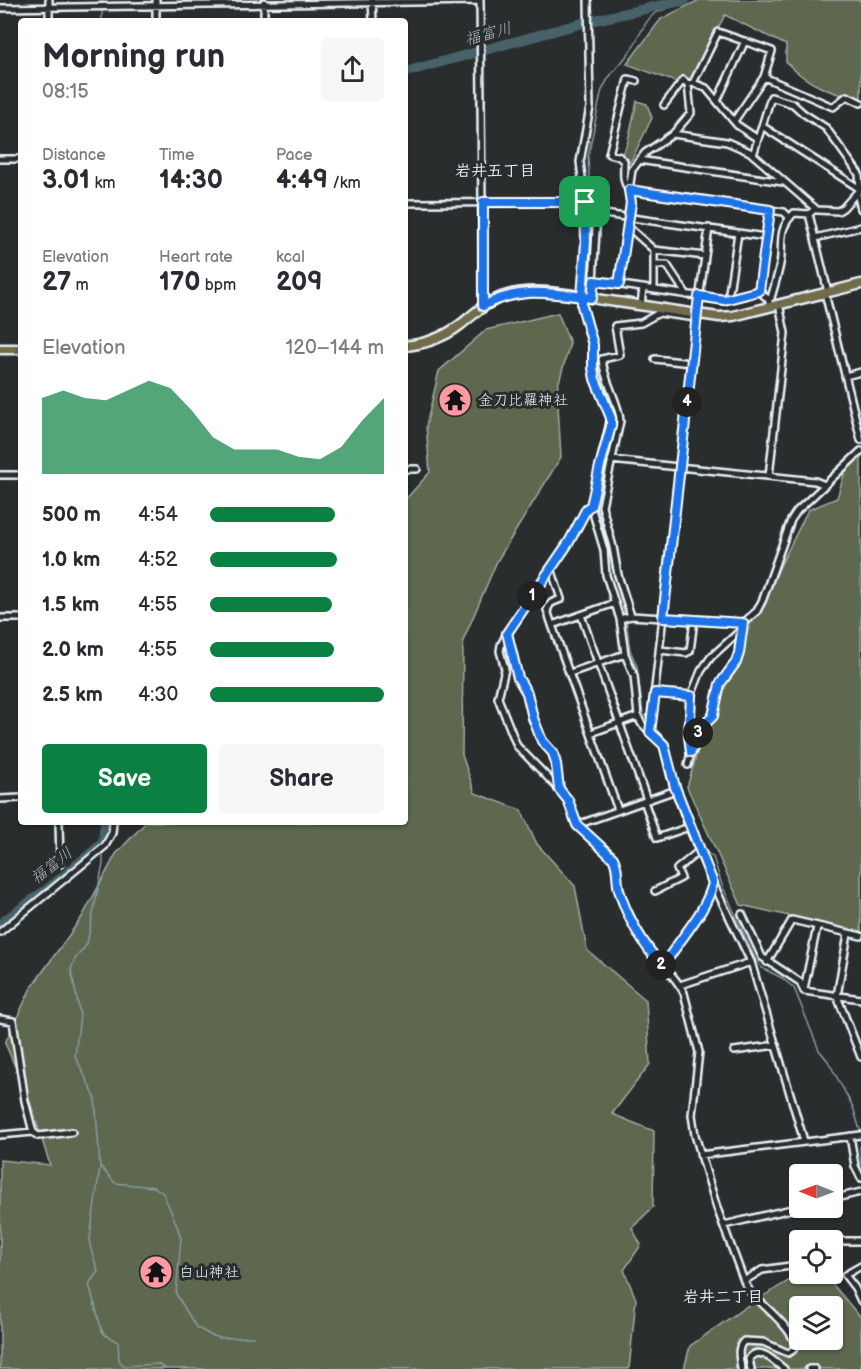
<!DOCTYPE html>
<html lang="en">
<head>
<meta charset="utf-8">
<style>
  body { margin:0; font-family:"Balsamiq Sans","Klee One",sans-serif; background:#f7f7f7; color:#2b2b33; height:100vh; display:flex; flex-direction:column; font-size:22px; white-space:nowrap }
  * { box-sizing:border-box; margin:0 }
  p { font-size:20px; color:#7c7c81 }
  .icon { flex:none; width:33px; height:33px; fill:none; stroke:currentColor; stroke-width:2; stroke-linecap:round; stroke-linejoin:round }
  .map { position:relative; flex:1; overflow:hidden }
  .sheet { position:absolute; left:18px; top:18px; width:390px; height:807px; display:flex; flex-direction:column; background:#fff; border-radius:6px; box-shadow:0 2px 4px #0004 }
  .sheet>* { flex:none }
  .needle { width:39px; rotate:271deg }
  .buttons { position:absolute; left:789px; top:1164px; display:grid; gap:12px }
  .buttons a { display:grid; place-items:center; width:54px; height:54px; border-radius:6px; background:#fff; box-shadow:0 2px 4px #0004; font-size:30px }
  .pin { position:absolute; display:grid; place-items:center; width:51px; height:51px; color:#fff; margin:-26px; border-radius:12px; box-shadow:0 3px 9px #0006 }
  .km { position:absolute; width:30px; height:30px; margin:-15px; border-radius:50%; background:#222; color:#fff; font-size:16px; line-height:30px; text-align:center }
  .round { display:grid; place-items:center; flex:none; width:63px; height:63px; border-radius:6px; background:#f7f7f7 }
  .summary { display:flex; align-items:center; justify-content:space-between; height:102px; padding:0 24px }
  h1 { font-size:33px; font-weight:800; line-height:45px }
  .stats { display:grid; grid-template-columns:repeat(3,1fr); gap:9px; height:102px; padding:6px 24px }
  .stats div { display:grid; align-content:center }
  .stats b { font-size:26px; font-weight:800 }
  .stats small { font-size:16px; font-weight:400 }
  .stats p { font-size:16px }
  .chart { height:168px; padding:12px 24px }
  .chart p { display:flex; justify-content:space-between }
  .chart svg { width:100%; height:108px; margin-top:6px; fill:#0b8043; opacity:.7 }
  .cta { display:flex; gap:12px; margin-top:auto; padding:12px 24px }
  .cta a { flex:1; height:69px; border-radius:6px; background:#0b8043; color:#fff; font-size:24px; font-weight:800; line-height:69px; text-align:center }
  .cta a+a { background:#f7f7f7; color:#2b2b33 }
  ul { padding:0 24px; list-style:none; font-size:20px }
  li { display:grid; grid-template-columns:96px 72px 1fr; align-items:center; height:45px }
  li i { height:15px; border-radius:8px; background:#0b8043 }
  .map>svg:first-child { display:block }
  .green { fill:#5d6850; stroke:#a2aca4; stroke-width:1.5; fill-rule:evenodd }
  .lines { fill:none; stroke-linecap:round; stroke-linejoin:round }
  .stream { stroke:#879ca2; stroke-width:1.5 }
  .river { stroke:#466369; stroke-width:10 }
  .minor-casing { stroke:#e8f1f8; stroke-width:10 }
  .primary-casing { stroke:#e8f1f8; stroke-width:13 }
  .minor { stroke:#2a2d2e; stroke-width:5 }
  .primary { stroke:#736c4b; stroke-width:8 }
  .route-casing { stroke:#fff; stroke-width:12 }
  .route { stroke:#1a73e8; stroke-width:8 }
  .labels { text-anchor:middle; stroke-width:6; stroke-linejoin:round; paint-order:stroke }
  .poi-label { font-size:15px; fill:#e8f1f8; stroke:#2a2d2e; text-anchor:start }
  .water-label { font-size:16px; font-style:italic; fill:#a7b8bf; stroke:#2a2d2e }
  .neighbourhood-label { font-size:16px; font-weight:bold; fill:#e8f1f8; stroke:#2a2d2e }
</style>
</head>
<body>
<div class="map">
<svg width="861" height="1369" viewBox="0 0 861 1369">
  <rect width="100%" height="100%" fill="#2a2d2e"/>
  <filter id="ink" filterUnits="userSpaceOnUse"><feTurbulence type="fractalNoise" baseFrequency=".0167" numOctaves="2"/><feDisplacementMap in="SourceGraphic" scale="12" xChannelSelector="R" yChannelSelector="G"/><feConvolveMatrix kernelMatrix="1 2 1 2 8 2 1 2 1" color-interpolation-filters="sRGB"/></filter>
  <g filter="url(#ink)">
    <path class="green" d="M699 0H861V101C830 92 809 86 786 62V45L725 15 687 86 627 64 661 19Z
      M637 101 647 104 652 118 630 163 618 160 627 145Z
      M558 313 570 343 557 389 561 457 497 561 463 641 462 755 475 793 521 810 537 844 575 886 587 950 646 1000 650 1064 612 1114 654 1131 653 1207 632 1228 641 1245 624 1270 636 1299 629 1369H0V1160L50 1165 30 1102 5 1043 31 988 82 917 116 854 146 822H405V500L430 472 426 426 439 371 486 330Z
      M861 458V932L741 905 687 787 712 703 808 510 837 498 846 468Z
      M800 1274H824L861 1318V1369H684L690 1346 750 1304ZM800 1306H832V1340H800Z"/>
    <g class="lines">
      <path class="stream" d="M102 0V2
        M102 21V10
        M0 156H21
        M586 294 592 231 588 157 601 93C607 75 621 65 631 50 639 39 643 22 654 14 664 8 675 8 684 0
        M586 302 597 345 599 376 615 416V426L603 474 598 510 609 547 613 573 626 619 630 650 637 666 643 714 650 723
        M0 621H3
        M653 726 668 742 676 776 705 851 713 857 722 885 756 960 762 968 782 978 794 988 819 1050 828 1061 853 1107 860 1130
        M103 850V864L87 944 75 959 71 969 80 1015 75 1056 95 1097 100 1166 115 1183 154 1187 163 1193 176 1223 181 1238 176 1294 196 1327 210 1335 220 1338 253 1337
        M860 1146 861 1167
        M100 1167 90 1238V1246L98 1271 89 1284 102 1331 105 1335 118 1342 119 1360 124 1366 158 1364 166 1369"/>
      <path class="river" d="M405 72 586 22 685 0
        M0 924 54 884 103 843 105 822"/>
      <g class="minor-casing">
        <path id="minor" d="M49 0V21
          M156 0V21
          M372 0 373 21
          M480 0 483 306
          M588 0 590 107 580 162 585 202 586 242 582 306 593 345V368L595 379 611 418 591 506 604 550 606 575 620 619 625 654 634 676 638 716 641 723 664 745 671 776 689 827 713 883 751 962 804 1141
          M264 2V21
          M0 8 480 1
          M764 77 833 107 847 96 861 103
          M636 81 628 79 609 154 618 156 624 161C624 172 622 181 629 190L784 212 790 218
          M693 83 718 32 772 51 764 77 734 121
          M717 101 745 41
          M664 105 683 80 688 84 693 83 706 88 737 125 758 139
          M762 126 860 189
          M673 134 727 142 750 152 817 210 838 211 843 208 860 189 859 174 826 128 803 113 793 104 771 97 753 155
          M0 159H21
          M639 160 783 182
          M857 193 861 209
          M405 203 585 202
          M809 214 828 292
          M627 226 654 250V290
          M815 238 861 227
          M654 250 705 256
          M654 265H667L687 295
          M594 281 724 300 759 291
          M619 284 631 203 629 190 632 170 645 153 673 134 691 113 688 84
          M825 293 861 440
          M592 298 597 213 766 237
          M728 299 738 233
          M768 299 771 298C774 287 778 275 780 264 784 244 776 231 794 213L809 214 815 209
          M769 302 768 299 759 291 770 210
          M641 305 643 288
          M655 359 691 363
          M845 376 861 372
          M611 460 815 481 825 485
          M405 469H417
          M0 475H21
          M769 476 785 333 779 304
          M591 506 587 508 569 542 507 633 518 678 527 693 533 718 542 741 553 753 556 764 559 789 568 800 577 825 613 858C618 867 616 876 618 885 621 903 632 921 641 937 652 958 674 972 684 993L699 1052 692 1115 695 1135 717 1208 744 1281C746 1285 748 1289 751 1293 759 1302 813 1344 788 1353L763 1342 744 1341C736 1348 740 1359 741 1369
          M551 568 561 599 551 603 547 610 552 625
          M615 603 552 625 618 810
          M581 615 647 800
          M631 616 618 575 613 547 602 506 620 421C619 401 604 382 602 359L620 355 615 326 641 323 659 313 696 318
          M0 618H21
          M620 619 631 616 743 623
          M507 633 501 645 500 651 505 669 498 698 517 746 558 788
          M660 650 686 653 690 651 694 620
          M570 673 625 654
          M655 693 691 696
          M650 732 697 314 709 228
          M591 733 638 716
          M691 751 700 729 713 715 720 684 736 662 739 653 741 630
          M688 765 691 752 689 736 691 696 701 671 711 657 741 630 743 623 757 611 763 599 791 520 797 511 861 451
          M0 799 21 798
          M644 801 657 838 689 827
          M59 822 60 864
          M577 825 676 790
          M655 891 681 878 677 869 699 851
          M742 914 762 957 800 982 804 991 861 999
          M0 932 105 846 112 833 113 822
          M848 934 837 996 861 1057
          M767 962 792 920 861 936
          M663 967C679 938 705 915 713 883
          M680 985 751 962
          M804 989 817 927
          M0 1019 13 1021 25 1101 33 1132
          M734 1051 776 1045
          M0 1135 33 1132 38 1136 72 1132
          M850 1136 855 1166 861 1178
          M700 1155 861 1135
          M832 1199 861 1192
          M724 1225 800 1207
          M832 1241H861
          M861 1266 845 1275 855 1288 861 1301
          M744 1281 762 1270 790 1266 800 1262
          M751 1369 749 1359C758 1344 775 1362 784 1369
          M809 1369H815"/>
      </g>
      <g class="primary-casing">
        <path id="primary" d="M405 346C426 344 443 338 460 325 473 315 485 303 501 297 535 285 575 296 610 301 647 306 683 312 719 317L733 316 861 284
          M0 349H21"/>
      </g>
      <use href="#minor" class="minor"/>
      <use href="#primary" class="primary"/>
    </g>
  </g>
  <g class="lines" filter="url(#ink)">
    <g class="route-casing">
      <path id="route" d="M585 202 586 242 582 297V306L593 345V368L595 379 611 418V426L600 466 591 506 587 508 569 542 507 633 518 678 527 693 533 718 542 741 553 753 556 764 559 789 568 800 577 825 613 858C619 868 616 879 619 890 627 918 644 946 663 967 679 938 705 915 713 883L675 787 664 745 650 732 655 693 691 696 689 736 691 752 700 729 713 716 720 684 736 662 739 653 743 623 663 618 697 314 699 296 724 300 759 291 770 210 629 190 631 203 619 284 594 281 592 298C551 293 522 286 483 306V202H585"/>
    </g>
    <use href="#route" class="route"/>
  </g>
  <defs>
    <g id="temple-disc" transform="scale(1.725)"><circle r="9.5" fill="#ff9aa2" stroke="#2a2d2e"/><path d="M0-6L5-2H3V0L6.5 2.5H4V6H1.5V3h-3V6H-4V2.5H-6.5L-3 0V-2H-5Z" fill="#111"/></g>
  </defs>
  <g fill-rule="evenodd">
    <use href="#temple-disc" x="455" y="400"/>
    <use href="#temple-disc" x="156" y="1272"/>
  </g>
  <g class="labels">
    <g class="poi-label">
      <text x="478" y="405">金刀比羅神社</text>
      <text x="179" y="1277">白山神社</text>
    </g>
    <g class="water-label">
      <text transform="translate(488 33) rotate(-15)" y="6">福富川</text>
      <text transform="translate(51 865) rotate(-38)" y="6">福富川</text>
    </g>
    <g class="neighbourhood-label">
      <text x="495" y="176">岩井五丁目</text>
      <text x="723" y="1302">岩井二丁目</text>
    </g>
  </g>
</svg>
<div class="buttons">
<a><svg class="needle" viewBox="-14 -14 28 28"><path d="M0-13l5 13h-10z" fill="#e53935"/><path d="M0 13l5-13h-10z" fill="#7c7c81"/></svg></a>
<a><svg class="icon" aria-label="locate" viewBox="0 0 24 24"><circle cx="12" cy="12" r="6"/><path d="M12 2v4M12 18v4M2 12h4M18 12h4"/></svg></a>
<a><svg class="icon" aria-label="layers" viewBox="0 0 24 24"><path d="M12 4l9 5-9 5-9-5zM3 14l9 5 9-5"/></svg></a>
</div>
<div class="pin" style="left:585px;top:202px;background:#1e9e55"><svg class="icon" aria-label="arrive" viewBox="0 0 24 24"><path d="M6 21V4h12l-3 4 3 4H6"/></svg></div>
<b class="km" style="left:532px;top:596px">1</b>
<b class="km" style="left:661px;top:965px">2</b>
<b class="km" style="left:698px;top:733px">3</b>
<b class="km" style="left:687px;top:402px">4</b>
<section class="sheet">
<div class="summary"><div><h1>Morning run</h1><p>08:15</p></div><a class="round"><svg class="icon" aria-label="share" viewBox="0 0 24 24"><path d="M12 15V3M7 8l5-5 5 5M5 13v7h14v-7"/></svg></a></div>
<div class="stats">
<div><p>Distance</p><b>3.01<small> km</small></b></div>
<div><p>Time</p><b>14:30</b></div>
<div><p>Pace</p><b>4:49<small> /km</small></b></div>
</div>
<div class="stats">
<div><p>Elevation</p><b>27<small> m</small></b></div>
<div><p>Heart rate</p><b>170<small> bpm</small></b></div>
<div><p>kcal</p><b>209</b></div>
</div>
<div class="chart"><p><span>Elevation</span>120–144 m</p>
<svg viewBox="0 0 160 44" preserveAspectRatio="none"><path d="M0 44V13L10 10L20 13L30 14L40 10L50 6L60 9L70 18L80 29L90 34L100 34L110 34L120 37L130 38L140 33L150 22L160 13V44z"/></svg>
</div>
<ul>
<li><b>500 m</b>4:54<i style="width:72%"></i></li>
<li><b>1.0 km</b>4:52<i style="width:73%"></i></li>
<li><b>1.5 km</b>4:55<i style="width:70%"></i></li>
<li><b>2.0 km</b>4:55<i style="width:71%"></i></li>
<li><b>2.5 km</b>4:30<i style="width:100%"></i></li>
</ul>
<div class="cta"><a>Save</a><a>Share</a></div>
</section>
</div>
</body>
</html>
